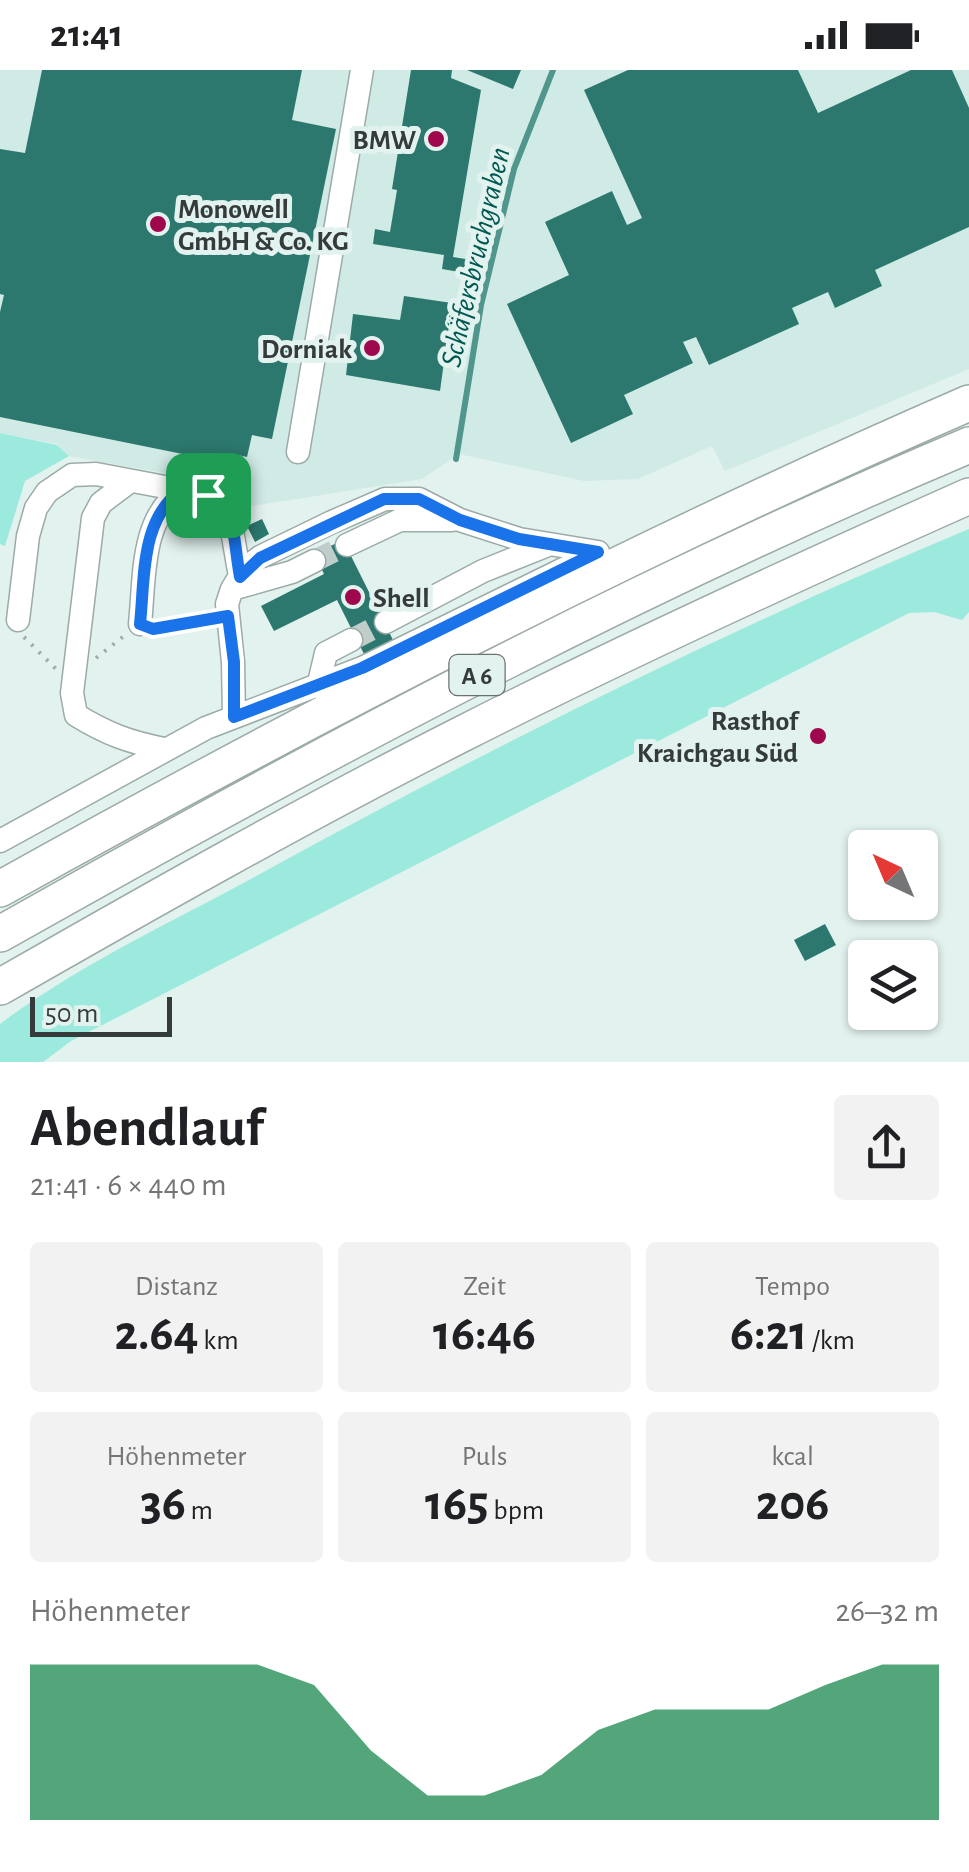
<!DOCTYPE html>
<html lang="de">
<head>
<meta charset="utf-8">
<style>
  body { margin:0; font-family:"Alegreya Sans",sans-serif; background:#f2f2f2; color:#202124; height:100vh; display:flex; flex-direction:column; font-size:38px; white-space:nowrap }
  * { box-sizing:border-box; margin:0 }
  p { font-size:32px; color:#757577 }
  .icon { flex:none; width:55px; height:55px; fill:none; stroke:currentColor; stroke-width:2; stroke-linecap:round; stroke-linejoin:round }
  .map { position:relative; height:992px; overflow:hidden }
  .panel { display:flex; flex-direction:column; background:#fff; flex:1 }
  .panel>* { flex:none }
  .needle { width:65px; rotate:316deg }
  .fabs { position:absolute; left:848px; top:760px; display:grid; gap:20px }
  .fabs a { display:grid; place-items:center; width:90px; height:90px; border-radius:10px; background:#fff; box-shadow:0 2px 8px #0004; font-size:50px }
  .scale { position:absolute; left:30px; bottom:25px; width:142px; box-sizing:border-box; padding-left:10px; border:5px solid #353b3a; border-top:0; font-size:28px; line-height:35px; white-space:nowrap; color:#353b3a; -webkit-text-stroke:8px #e2f2ef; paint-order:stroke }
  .pin { position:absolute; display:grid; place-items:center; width:85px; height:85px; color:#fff; margin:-42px; border-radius:20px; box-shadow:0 5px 15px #0006 }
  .round { display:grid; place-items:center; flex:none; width:105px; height:105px; border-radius:10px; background:#f2f2f2 }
  .summary { display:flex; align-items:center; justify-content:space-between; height:170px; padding:0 30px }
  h1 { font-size:55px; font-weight:600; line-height:75px }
  .figures { display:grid; grid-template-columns:repeat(3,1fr); gap:15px; height:170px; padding:10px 30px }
  .figures div { display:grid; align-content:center; border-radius:10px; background:#f2f2f2; text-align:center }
  .figures b { font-size:50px; font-weight:600 }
  .figures small { font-size:28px; font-weight:400 }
  .figures p { font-size:28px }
  .chart { height:280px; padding:20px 30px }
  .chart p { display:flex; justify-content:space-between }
  .chart svg { width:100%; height:180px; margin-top:10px; fill:#0b8043; opacity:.7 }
  .status { display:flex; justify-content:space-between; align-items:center; height:70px; padding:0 50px; background:#fff; direction:ltr }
  .status svg { height:28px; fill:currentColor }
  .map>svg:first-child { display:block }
  .built { fill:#d0eae5 }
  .green { fill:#9ce9dd }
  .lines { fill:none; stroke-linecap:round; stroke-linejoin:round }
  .stream { stroke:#50968c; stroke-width:6 }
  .building { fill:#2c786e }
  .minor-tunnel { stroke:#bfcdcb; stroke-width:22; stroke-dasharray:22 11; stroke-linecap:butt }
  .minor-casing { stroke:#9caba8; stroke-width:25 }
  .highway-casing { stroke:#9caba8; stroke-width:38 }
  .path { stroke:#9faba9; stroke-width:4; stroke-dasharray:2.5 8; stroke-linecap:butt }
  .minor { stroke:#fff; stroke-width:22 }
  .highway { stroke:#fff; stroke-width:35 }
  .route-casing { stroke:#fff; stroke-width:20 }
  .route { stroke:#1a73e8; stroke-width:12 }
  .poi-dot { fill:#a0084d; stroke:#e2f2ef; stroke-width:4 }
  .labels { text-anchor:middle; stroke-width:10; stroke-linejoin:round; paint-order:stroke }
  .shield { fill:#e2f2ef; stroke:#697270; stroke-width:2.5 }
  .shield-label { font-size:25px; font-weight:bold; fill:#353b3a }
  .poi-label { font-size:28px; font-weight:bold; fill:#353b3a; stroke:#e2f2ef; text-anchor:end }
  .water-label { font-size:30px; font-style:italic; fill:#005951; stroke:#e2f2ef }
</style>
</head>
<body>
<div class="status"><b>21:41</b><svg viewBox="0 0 49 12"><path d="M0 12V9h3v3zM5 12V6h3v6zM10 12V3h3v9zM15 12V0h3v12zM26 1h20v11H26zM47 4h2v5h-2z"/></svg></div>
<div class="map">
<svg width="969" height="992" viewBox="0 0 969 992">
  <rect width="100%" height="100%" fill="#e2f2ef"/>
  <path class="built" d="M0 0H969V299L725 401 712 376 638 409 584 411 459 384 422 409 240 438 215 412 69 386 57 374 0 363Z"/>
  <path class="green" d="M0 363 57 375 69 386 25 411 5 476 0 474Z
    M969 459V542L962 550 934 542 909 543 71 971 43 992H0V954C82 892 179 849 269 799 497 674 729 559 969 459Z"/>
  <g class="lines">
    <path class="stream" d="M456 389 481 235 514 99 553 0"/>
  </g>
  <path class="building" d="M42 0H302L292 50 336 59 272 369 252 365 247 387 229 383 227 393 0 347V242L4 225 0 224V79L25 83Z
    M411 0H452L451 8 481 20 453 187 478 191 477 205 442 199 444 185 373 174 375 159 390 162 397 120 392 119Z
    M467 0H521L513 19Z
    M628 0H798L818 43 911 0H952L969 38V157L875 200 882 216 835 238 828 222 792 238 799 254 709 295 696 267 683 272 693 293 624 325 633 344 571 373 507 234 569 205 545 152 612 121 627 155 642 148 584 20Z
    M404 226 452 233 440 321 346 305 353 244 400 250Z
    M262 449 269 464 255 472 247 456Z
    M343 470 393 570 364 584 337 530 274 561 261 536 324 504 314 484Z
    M825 854 836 875 805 891 794 870Z"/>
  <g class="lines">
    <path class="minor-tunnel" d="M314 491 347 475
      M351 570 386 552"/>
    <g class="minor-casing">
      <path id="minor" d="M298 382 362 0
        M129 412 101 433 93 448 72 623 76 645C107 664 129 672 164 679
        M347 475 400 450H452
        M232 519 292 502 314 491
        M18 550 28 466 36 438 47 422 72 405 96 404 207 425 230 449 240 507
        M386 552 483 501 548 475
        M140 554C145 507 140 448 183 419
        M318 617 326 583 351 570
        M234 647 233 592 227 534 232 519 245 498 260 487 332 452 385 429H419L460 450 519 469 598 482
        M0 771 206 658 362 598 598 482"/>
    </g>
    <g class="highway-casing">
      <path id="highway" d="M0 819C316 643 637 477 969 333
        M0 864C315 686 635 516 969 375
        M0 917C152 830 304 744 460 665 627 580 798 502 969 426"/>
    </g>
    <path class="path" d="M158 558 208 549
      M24 567 56 599
      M96 588 124 566"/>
    <use href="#minor" class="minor"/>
    <use href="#highway" class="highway"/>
  </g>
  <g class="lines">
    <g class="route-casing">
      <path id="route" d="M183 419C240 432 231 458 240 507L260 488 384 429H419L460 450 519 469 598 482 362 598 234 647V592L228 546 153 559 140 554C145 507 140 448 183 419Z"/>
    </g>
    <use href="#route" class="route"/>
  </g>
  <g class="poi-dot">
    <circle cx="436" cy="69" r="10"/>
    <circle cx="158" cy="154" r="10"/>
    <circle cx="372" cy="278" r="10"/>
    <circle cx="353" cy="527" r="10"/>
    <circle cx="818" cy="666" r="10"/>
  </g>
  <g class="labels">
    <rect class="shield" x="449.5" y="585" width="55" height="40" rx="8"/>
    <g class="shield-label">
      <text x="477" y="614">A 6</text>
    </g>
    <g class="poi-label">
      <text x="416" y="79">BMW</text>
      <text x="178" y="148" text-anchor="start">Monowell<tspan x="178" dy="32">GmbH &amp; Co. KG</tspan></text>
      <text x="352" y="288">Dorniak</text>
      <text x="373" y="537" text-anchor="start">Shell</text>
      <text x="798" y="660">Rasthof<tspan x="798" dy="32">Kraichgau Süd</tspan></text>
    </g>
    <g class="water-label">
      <text transform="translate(475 187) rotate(-77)" y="10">Schäfersbruchgraben</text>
    </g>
  </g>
</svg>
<div class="fabs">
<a><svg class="needle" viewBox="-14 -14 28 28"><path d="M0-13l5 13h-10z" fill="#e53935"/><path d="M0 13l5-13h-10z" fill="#757577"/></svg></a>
<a><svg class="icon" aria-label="layers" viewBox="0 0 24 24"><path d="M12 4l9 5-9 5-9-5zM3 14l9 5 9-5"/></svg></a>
</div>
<div class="scale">50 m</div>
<div class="pin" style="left:208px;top:425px;background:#1e9e55"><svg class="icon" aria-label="arrive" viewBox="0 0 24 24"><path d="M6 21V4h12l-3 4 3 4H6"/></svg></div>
</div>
<section class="panel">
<div class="summary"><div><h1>Abendlauf</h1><p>21:41 · 6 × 440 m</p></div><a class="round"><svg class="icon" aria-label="share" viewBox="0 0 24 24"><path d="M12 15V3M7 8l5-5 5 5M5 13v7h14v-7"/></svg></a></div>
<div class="figures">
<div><p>Distanz</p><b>2.64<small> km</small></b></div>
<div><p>Zeit</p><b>16:46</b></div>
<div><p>Tempo</p><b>6:21<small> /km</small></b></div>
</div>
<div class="figures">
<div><p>Höhenmeter</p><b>36<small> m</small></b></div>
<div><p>Puls</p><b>165<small> bpm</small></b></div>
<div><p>kcal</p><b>206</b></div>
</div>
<div class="chart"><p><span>Höhenmeter</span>26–32 m</p>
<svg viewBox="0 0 160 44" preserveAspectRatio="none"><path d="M0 44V6L10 6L20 6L30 6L40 6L50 11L60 27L70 38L80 38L90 33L100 22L110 17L120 17L130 17L140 11L150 6L160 6V44z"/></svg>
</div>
</section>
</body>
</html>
